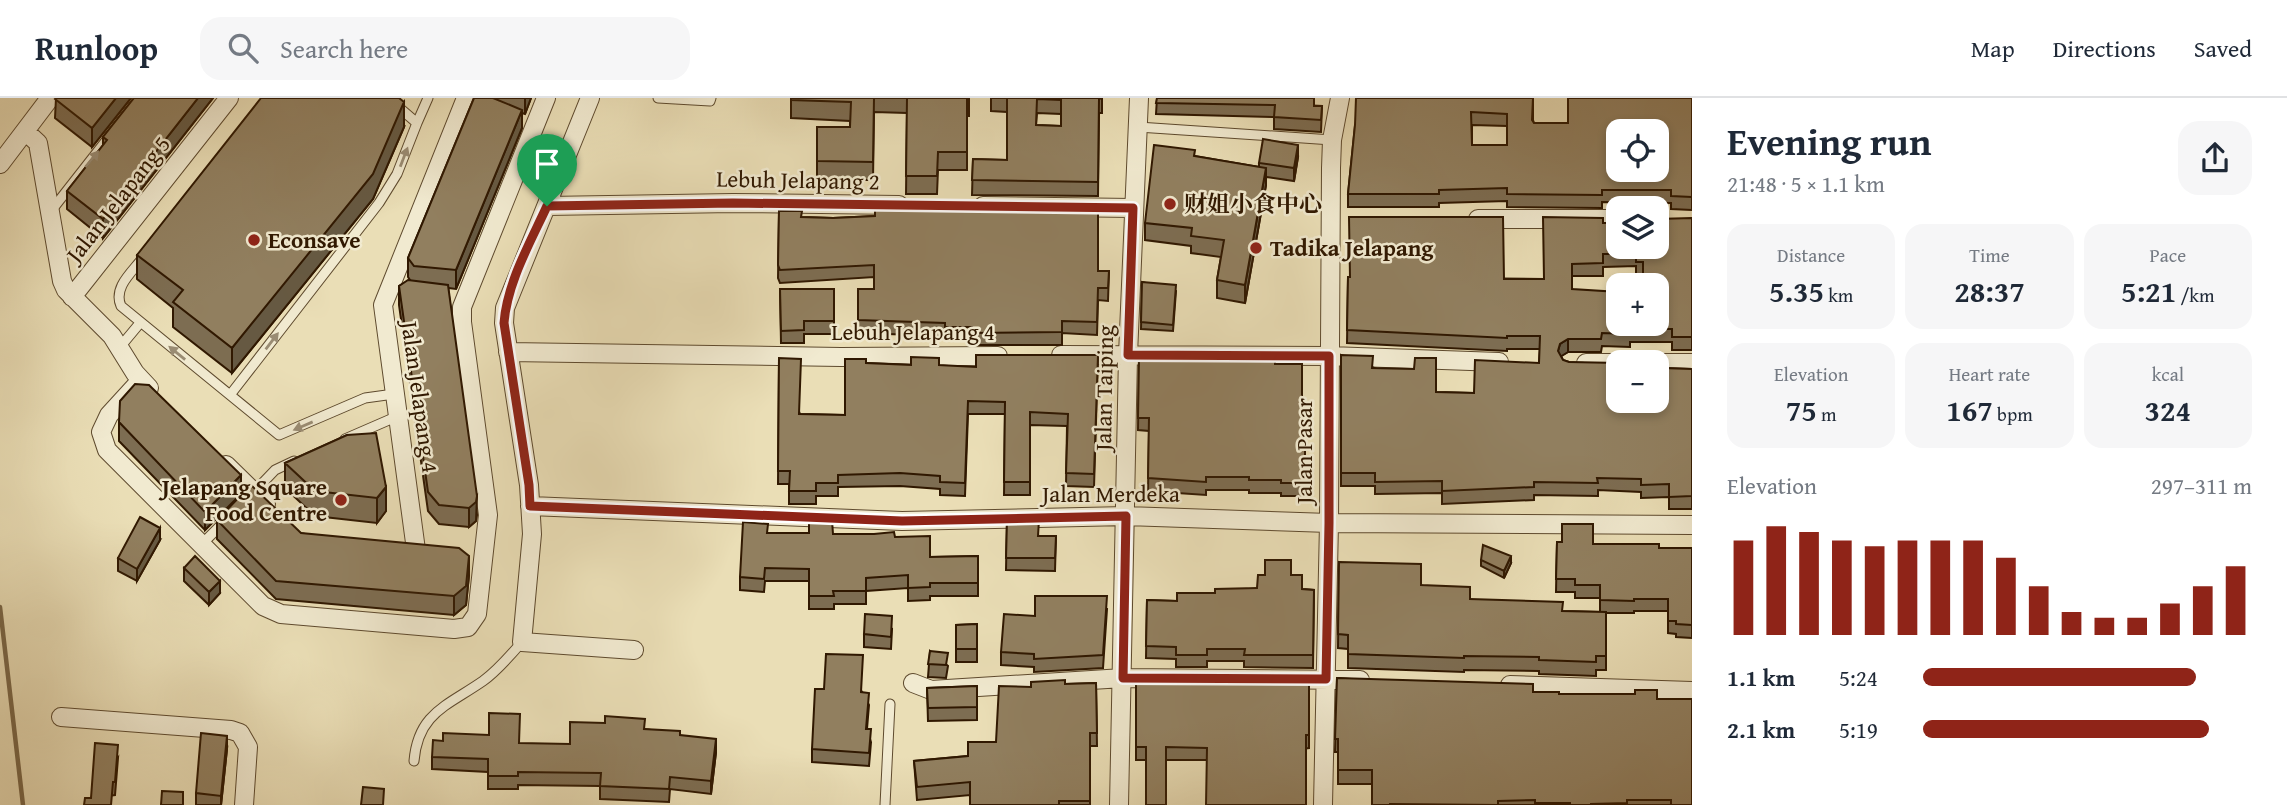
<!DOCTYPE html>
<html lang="en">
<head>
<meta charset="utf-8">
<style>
  body { margin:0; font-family:"Gentium Book Plus","Noto Serif SC",serif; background:#f6f6f7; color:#1f2937; height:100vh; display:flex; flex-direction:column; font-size:26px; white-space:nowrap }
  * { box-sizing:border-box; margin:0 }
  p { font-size:23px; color:#747a83 }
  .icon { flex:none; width:38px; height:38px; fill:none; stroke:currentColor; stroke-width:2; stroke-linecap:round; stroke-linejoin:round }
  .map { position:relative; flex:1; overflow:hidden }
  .side { display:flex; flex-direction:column; background:#fff; width:595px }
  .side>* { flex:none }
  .fabs { position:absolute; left:1606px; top:21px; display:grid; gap:14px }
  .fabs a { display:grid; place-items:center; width:63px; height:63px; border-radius:14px; background:#fff; box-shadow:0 4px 10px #0003; font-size:35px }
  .pin { position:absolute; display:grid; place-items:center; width:60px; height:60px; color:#fff; margin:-72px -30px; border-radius:50% 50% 50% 0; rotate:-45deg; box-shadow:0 0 7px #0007 }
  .pin .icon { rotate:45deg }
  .round { display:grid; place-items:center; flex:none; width:74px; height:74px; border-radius:21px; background:#f6f6f7 }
  .head { display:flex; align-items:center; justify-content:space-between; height:119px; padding:0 35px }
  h1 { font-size:38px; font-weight:700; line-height:52px }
  .figures { display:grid; grid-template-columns:repeat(3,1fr); gap:10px; height:119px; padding:7px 35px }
  .figures div { display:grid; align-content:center; border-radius:18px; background:#f6f6f7; text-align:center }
  .figures b { font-size:30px; font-weight:700 }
  .figures small { font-size:19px; font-weight:400 }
  .figures p { font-size:19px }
  .chart { height:196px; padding:14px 35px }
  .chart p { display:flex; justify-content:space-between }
  .chart svg { width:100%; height:126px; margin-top:7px; stroke:#8f2418; stroke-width:6 }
  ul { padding:0 35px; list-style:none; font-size:23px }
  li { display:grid; grid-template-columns:112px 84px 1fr; align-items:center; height:52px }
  li i { height:18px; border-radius:9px; background:#8f2418 }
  header { display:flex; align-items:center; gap:42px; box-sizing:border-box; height:98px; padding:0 35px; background:#fff; border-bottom:2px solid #e0e1e3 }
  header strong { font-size:33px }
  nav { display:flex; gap:38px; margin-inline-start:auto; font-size:24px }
  .search { width:490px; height:63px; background:#f6f6f7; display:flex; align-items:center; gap:18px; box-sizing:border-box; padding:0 24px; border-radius:21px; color:#747a83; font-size:26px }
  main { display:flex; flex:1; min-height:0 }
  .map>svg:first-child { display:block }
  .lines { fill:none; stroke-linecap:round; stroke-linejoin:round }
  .stream { stroke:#7a6748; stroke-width:4.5 }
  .service-casing { stroke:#5e4a2e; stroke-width:11 }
  .minor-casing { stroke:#5e4a2e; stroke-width:20 }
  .service { stroke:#f1ead0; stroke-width:9 }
  .minor { stroke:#f1ead0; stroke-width:18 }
  .wall { fill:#7d6d52; stroke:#301801; stroke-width:2; fill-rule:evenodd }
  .shaded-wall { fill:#665942; stroke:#301801; stroke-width:2 }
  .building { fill:#917f5f; stroke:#301801; stroke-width:2; fill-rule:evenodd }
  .oneway { fill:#9a8c73 }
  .route-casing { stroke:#fff; stroke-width:14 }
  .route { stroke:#8f2418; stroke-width:9 }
  .poi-dot { fill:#8f2418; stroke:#f1ead0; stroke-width:2.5 }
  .labels { text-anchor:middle; stroke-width:5; stroke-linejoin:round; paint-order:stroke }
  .street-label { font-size:23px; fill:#301801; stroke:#f1ead0 }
  .poi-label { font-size:23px; font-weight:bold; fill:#301801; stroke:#f1ead0; text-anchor:start }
</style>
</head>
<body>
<header>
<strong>Runloop</strong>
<div class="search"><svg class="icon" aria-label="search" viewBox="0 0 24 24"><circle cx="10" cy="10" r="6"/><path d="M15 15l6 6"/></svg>Search here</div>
<nav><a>Map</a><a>Directions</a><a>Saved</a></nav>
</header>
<main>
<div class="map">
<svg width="1692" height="707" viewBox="0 0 1692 707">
  <rect width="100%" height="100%" fill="#eadeb6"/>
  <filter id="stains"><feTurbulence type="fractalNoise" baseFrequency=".00286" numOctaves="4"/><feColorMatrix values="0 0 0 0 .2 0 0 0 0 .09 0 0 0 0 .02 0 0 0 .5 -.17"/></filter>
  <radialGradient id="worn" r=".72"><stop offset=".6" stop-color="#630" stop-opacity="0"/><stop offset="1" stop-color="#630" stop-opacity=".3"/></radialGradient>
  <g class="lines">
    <path class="stream" d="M0 509 23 707"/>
    <g class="service-casing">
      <path id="service" d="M658 0 710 3 711 0
        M417 25 428 0
        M1138 29 1332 42
        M51 113 109 39
        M142 161C131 175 113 190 121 208L279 337 365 300 394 296
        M120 249 140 225
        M230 297 379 105 397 76 417 25 388 0
        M345 341 398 318
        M253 395 275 372 294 363
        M201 447 223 425
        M414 663C418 615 447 608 483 583 497 573 510 558 522 544
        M885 707 890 606"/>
    </g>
    <g class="minor-casing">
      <path id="minor" d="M590 0 505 210 504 225 529 387 532 436 522 544 634 552
        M25 33 38 45 62 183 66 192 112 238 135 275 149 290
        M0 66 50 0
        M547 108 733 105 899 107
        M983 108 1133 110
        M1478 121H1619
        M72 199 229 0
        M508 254 841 259 998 258
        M1061 257 1329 258 1499 264
        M1586 265H1619
        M1657 265H1692
        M141 282 109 317 101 334 107 352 263 508 281 516 454 531 468 529 477 516 488 417 462 224V209L546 0
        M226 367 266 406
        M530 408 902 423 1126 418 1329 425 1692 427
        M416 452 383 207 466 0
        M913 585 931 592 1123 580 1360 582
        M1510 587 1692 593
        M61 619 231 632 240 635 248 649 244 707
        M1119 707 1128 257 1139 0
        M1323 707 1329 425 1331 70 1332 42 1340 0"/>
    </g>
    <use href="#service" class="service"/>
    <use href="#minor" class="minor"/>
  </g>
  <path class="wall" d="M56 0H131L92 49 55 20Z
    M134 0H213L103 140 67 111V93L103 47V39Z
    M474 0H531L525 16 522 15V30L456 191 448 190 477 417 476 423 469 429 439 426 428 413 399 207V188L410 182 408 179V160Z
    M791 0H969V18H967V72H938L937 96H906L907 15 874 14 873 82H817V29H850V23L791 20Z
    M991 0H1102V15H1099L1098 98 972 97 973 61 1007 62V14L991 13ZM1037 15 1061 16V28L1036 27Z
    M1157 0 1322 8 1321 34 1274 31V19L1156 16Z
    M1533 0V22L1534 25H1568L1692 0V112L1671 111V105L1602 104V110L1507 109V103L1439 105V109H1348V96L1355 27ZM1472 27 1507 28V47H1472Z
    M404 29 373 101 232 275 173 229V210L137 181V157Z
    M1195 58 1259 69V65L1298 59 1294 83 1266 79V87L1245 205 1217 200V182L1221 159 1191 155V148L1145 142V125Z
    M1005 112 1098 173H1109L1108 203 1098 202 1097 237 1062 235V247H972V241H945V238L858 235V191H874V179L780 185 778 180 779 113 801 119 833 120Z
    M1692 120V252H1672V244H1630V249L1602 248 1601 254H1568L1561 258 1563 262 1569 264 1663 270 1692 271V411H1669V399L1641 400V394L1598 392V398L1534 397V402L1442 406V395L1375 396V388H1341V257L1436 294 1474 295 1539 265 1540 251H1507V253L1347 245 1348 179 1544 181 1603 125 1619 149ZM1636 168V177H1643L1657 226 1572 191V178H1603V169Z
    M1142 184 1176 193 1173 233 1141 231Z
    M780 191H834V236H804V245H781Z
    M1098 257 1094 389 1066 388 1067 328 1030 327V397H1004L1005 316H968L965 398 940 397V391L900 388 838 389V398H816V406H789V386H778L779 260 800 316 845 317 866 265 976 269Z
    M1139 261 1275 266 1302 323H1305V398H1281V395H1249V392H1206V397L1148 393 1149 333 1138 332Z
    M119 324 241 396 205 432 119 343Z
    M347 337 386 413 377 425 315 418 285 390V365Z
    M217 422 301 435 469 477 466 507 454 517 276 501 217 441Z
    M1007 422 1039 438H1056L1055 473 1006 472Z
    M768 435 895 439 930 459 978 458V498H930V502L908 503V490L866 493V506H834V511H809V483H765L764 494 740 492V479Z
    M160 442 137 483 118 473V460Z
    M1557 444 1659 450H1692V540L1676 539V536L1668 535V513H1634V515H1606V572H1596V578L1539 576V573L1464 572V574L1348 570V551L1338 550 1339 464 1470 501 1562 513 1600 514V500H1575V494H1556Z
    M1481 462 1511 465 1504 480 1481 468Z
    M184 470 220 495 209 507 184 483Z
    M1291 477 1302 491 1314 492 1313 570 1244 569V563H1207V569H1176V561L1146 560 1147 502 1177 503 1215 495 1257 490Z
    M1107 511 1103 570 1034 574V569L1001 567V554L1035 518Z
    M977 526V564H956V527Z
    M892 531 891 551 864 549V536Z
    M930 553 948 568 946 580 928 579Z
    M1309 579V650L1207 662H1136V586H1244Z
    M1337 580 1559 596 1657 601 1692 707H1372V686H1338V654H1335Z
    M1096 585 1097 648H1090V707H970V697L917 702 914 663 968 658 996 644 1031 589 1065 586Z
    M977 588V622L928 623 927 590Z
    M862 594 869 607 867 631 871 644 869 668 812 664V651Z
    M645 631 680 637 716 654 711 696 670 691 669 704 600 701V688L518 687V691H488V674L432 671V659L570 646Z
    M227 651 221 707H196V695Z
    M118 660 115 697 91 700Z"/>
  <path class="shaded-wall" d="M116 0H131L92 49V30Z
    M198 0H213L103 140V121Z
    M525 0H531L525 16Z
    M404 4V29L373 101 232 275V250Z
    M522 12V30L456 191V172Z
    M1298 47V59L1294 83V70Z
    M1266 70V87L1245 205V187Z
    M1568 241V254L1560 259 1558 253 1560 246Z
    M241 377V396L205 432V414Z
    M386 389V413L377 425V400Z
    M477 398 476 423 469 429V410Z
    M160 430V442L137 483V471Z
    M469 458V477L466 507 454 517V498Z
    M1511 458V465L1504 480V473Z
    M220 483V495L209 507V494Z
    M227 638V651L221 707V698Z
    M716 641V654L711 696V683Z"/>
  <path class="building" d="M56 0H116L92 30 55 1Z
    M134 0H198L103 121 67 93 107 42 103 39Z
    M261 0H399L404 4 373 76 232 250 173 204 183 192 137 157Z
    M474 0H493L522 12 456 172 414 168 408 160Z
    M791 0H874L873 64 817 63V29H850L851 4 791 2Z
    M907 0H967V54H938L937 78H906Z
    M1007 0H1102L1099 1 1098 84 972 82 973 61 1007 62ZM1037 1 1061 2V28L1036 27Z
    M1157 0H1314V8H1322L1321 22 1274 19 1275 7 1156 5Z
    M1356 0H1533L1532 22 1534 25H1568V0H1692V99L1671 98V92H1602V97L1507 96V90L1439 92V96H1348L1355 27ZM1471 14 1507 16V47H1472ZM1619 33H1657V72H1619Z
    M1263 41 1298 47 1294 70 1259 65Z
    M1154 47 1195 52 1194 58 1266 70 1245 187 1217 182 1224 142 1191 138 1192 130 1145 125Z
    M875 105 1005 107V112L1037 111V107L1098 108V173H1109L1108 190H1098L1097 224 1062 223V234L972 235V229H945V225L858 222V191H874V167L780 172 778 167 779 113H802L801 119 833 120 875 118Z
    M1349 119H1503L1504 181H1544L1543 119 1603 120V125H1619V149H1657V121L1692 120V239H1672V231H1630V236L1602 235 1601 241H1568L1560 246 1558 253 1563 262 1569 264 1619 265V303H1657V264H1636V262L1663 264V270L1692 271V398L1669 399V386L1641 387V381L1597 380 1598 385 1534 384V389L1442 393V383L1375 384V375H1341V257L1373 258 1372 270 1414 271 1415 260H1436V294L1474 295 1475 262 1539 265 1540 238H1507V240L1347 232 1348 179H1350ZM1603 156H1636V164H1643V187H1657V226H1619V194L1572 191V166L1603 165Z
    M408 182 448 187 477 398 476 404 469 410 439 407 428 394 399 188Z
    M1142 184 1176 187 1173 227 1141 224Z
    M780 191H834V223H804V232L781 233Z
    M976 257H1098L1094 376 1066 375 1068 316 1030 314V384H1004L1005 304 968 303 965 385 940 384V378L900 375 838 377V385H816V393H789L790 373H778L779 260 801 261 799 316 845 317V261H866V265L911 267V259L939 260V267L976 269Z
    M1211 257H1275V266H1302V323H1305V385H1281V382H1249V379H1206V384L1148 380 1149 320H1138L1139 261 1211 262Z
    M135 286 149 287 241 377 205 414 119 324 120 303Z
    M376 335 386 389 377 400 315 393 285 365 347 337Z
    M251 387 301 435 459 450 469 458 466 488 454 498 276 483 217 422Z
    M140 419 160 430 137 471 118 460Z
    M809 422H832L833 436H874L894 434 895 439 930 438V459L978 458V485H930V489L908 490V477L866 480V493H833L834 498H809V471L765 470 764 481 740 479 743 424 768 426 767 435H809Z
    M1007 422H1039L1038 438H1056L1055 460H1006Z
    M1562 426H1593V446H1659V450H1692V527L1676 526V523H1668V501H1634V503L1600 502V487H1575V481H1556L1557 444H1562Z
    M1483 447 1511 458 1504 473 1481 462Z
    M195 458 220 483 209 494 184 470Z
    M1265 462H1291V477H1302V491L1314 492 1313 557H1244L1245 551H1207V557H1176V549L1146 548 1147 502 1177 503V495H1215V491L1257 490 1258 477H1265Z
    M1339 464 1421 466V487L1470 489V501L1563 504 1562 513 1606 514V558H1596V564L1539 562V559L1464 558V560L1348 556V537L1338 536Z
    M1035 498H1107L1103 557 1034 561V556L1001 554 1004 516 1035 518Z
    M865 516 892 518 891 539 864 536Z
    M977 526V551H956V527Z
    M930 553 948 555 946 567 928 566Z
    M826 556 863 557 861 594 869 595 866 631H871L869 655 812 651 815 591H824Z
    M1176 579H1207V586H1244V579H1309V637H1306V707H1206L1207 650 1166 649V707H1146V649H1136V586H1176Z
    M1337 580 1533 586V594H1559V596H1635V592H1657V601H1692V707H1671V702H1627V705L1591 706V707H1570V705H1535V702L1498 703V707L1390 706V707H1372V672H1338V641H1335Z
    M1065 582V586L1096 585 1097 635H1090V703H1059V707H970V684L917 689 914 663 968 658V644H996L999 588 1031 589V584Z
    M977 588V609L928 610 927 590Z
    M489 615 520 616 519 645 570 646V624L605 625V618L645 621 644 631 680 633V637L716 641 711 683 670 679 669 691 600 688 601 675 518 674V678H488V661L432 659 433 642 443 643V635L489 637Z
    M201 635 227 638 221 698 196 695Z
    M95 645 118 647 115 684H113L111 707H84L85 700H91Z
    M363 689 384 691 383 707H361Z
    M162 693 183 694V707H161Z"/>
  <defs><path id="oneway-solid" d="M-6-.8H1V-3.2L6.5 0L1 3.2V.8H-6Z" transform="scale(1.75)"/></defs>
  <g class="oneway">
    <use href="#oneway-solid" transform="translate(404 59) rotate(-69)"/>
    <use href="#oneway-solid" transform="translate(92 61) rotate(-51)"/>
    <use href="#oneway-solid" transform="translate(272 243) rotate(-53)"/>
    <use href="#oneway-solid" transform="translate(177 255) rotate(-141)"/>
    <use href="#oneway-solid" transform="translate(303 328) rotate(157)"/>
  </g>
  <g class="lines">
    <g class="route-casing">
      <path id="route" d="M733 105 1133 110 1128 257 1329 258V425L1326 581 1123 580 1126 418 902 423 530 408 529 387 504 225C507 185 530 145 547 108Z"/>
    </g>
    <use href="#route" class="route"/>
  </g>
  <g class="poi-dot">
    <circle cx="1170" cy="106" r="7"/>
    <circle cx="254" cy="142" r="7"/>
    <circle cx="1256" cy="150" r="7"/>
    <circle cx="341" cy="402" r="7"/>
  </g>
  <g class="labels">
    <g class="street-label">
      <text transform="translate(798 82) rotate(1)" y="8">Lebuh Jelapang 2</text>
      <text transform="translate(118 101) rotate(-52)" y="8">Jalan Jelapang 5</text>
      <text x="913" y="242">Lebuh Jelapang 4</text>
      <text transform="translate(1104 290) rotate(-89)" y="8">Jalan Taiping</text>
      <text transform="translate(420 299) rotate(82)" y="8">Jalan Jelapang 4</text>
      <text transform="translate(1304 353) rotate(-90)" y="8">Jalan Pasar</text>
      <text x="1111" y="404">Jalan Merdeka</text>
    </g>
    <g class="poi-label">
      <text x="1184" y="114">财姐小食中心</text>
      <text x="268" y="150">Econsave</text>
      <text x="1270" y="158">Tadika Jelapang</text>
      <text x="327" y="397" text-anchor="end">Jelapang Square<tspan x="327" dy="26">Food Centre</tspan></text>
    </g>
  </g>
  <rect width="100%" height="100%" filter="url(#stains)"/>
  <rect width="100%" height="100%" fill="url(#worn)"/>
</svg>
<div class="fabs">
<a><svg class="icon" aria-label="locate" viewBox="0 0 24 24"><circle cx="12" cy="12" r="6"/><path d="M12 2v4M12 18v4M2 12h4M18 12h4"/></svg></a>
<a><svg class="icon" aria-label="layers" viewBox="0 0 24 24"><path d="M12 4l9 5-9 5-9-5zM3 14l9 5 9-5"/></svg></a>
<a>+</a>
<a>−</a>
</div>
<div class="pin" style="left:547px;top:108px;background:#1e9e55"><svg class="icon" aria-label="arrive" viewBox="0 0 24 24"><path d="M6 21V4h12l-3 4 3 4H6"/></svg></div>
</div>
<section class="side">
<div class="head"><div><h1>Evening run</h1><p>21:48 · 5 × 1.1 km</p></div><a class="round"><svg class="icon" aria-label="share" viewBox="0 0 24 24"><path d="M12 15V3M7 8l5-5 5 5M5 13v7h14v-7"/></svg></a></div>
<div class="figures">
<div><p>Distance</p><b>5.35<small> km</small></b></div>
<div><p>Time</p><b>28:37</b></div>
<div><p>Pace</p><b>5:21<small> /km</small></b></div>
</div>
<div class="figures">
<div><p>Elevation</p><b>75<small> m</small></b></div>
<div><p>Heart rate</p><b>167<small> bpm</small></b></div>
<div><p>kcal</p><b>324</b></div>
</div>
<div class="chart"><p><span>Elevation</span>297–311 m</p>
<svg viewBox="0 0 160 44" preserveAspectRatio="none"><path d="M5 44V11M15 44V6M25 44V8M35 44V11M45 44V13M55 44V11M65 44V11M75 44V11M85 44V17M95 44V27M105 44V36M115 44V38M125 44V38M135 44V33M145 44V27M155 44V20"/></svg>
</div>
<ul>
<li><b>1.1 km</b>5:24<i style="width:83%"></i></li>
<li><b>2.1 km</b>5:19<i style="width:87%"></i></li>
</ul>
</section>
</main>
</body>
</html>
